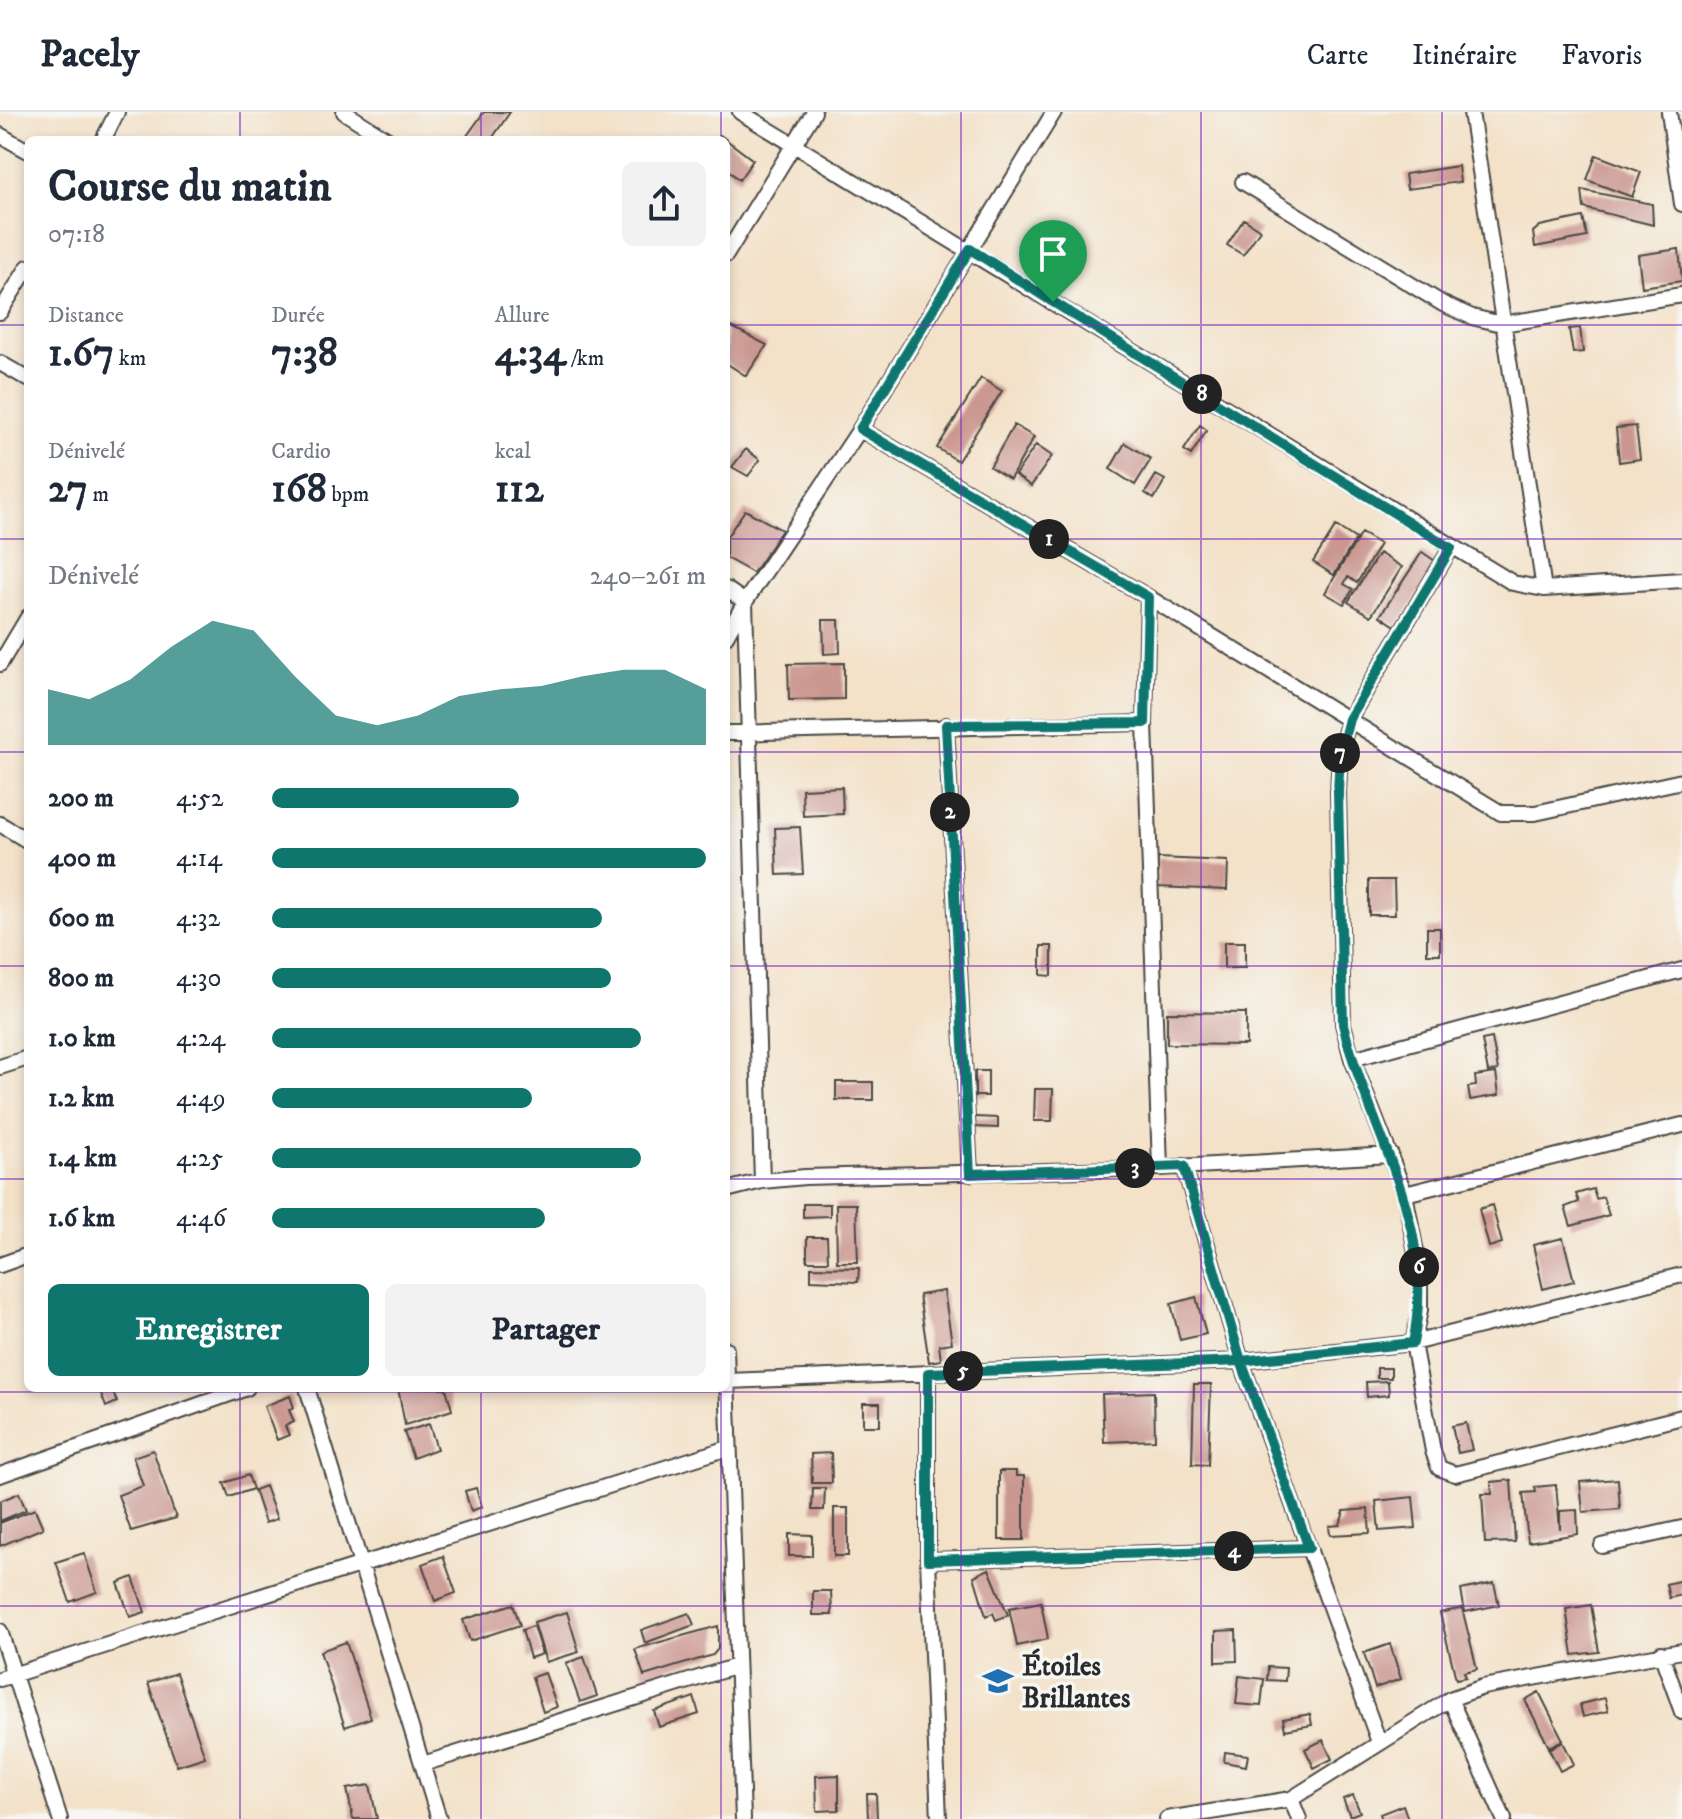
<!DOCTYPE html>
<html lang="fr">
<head>
<meta charset="utf-8">
<style>
  body { margin:0; font-family:"IM FELL DW Pica",serif; background:#f2f2f3; color:#1f2937; height:100vh; display:flex; flex-direction:column; font-size:30px; white-space:nowrap }
  * { box-sizing:border-box; margin:0 }
  p { font-size:26px; color:#747a83 }
  .icon { flex:none; width:44px; height:44px; fill:none; stroke:currentColor; stroke-width:2; stroke-linecap:round; stroke-linejoin:round }
  .map { position:relative; flex:1; overflow:hidden }
  .side { position:absolute; left:24px; top:24px; width:706px; height:1256px; display:flex; flex-direction:column; background:#fff; border-radius:12px; box-shadow:0 4px 12px #0003 }
  .side>* { flex:none }
  .pin { position:absolute; display:grid; place-items:center; width:68px; height:68px; color:#fff; margin:-82px -34px; border-radius:50% 50% 50% 0; rotate:-45deg; box-shadow:0 0 8px #0007 }
  .pin .icon { rotate:45deg }
  .km { position:absolute; width:40px; height:40px; margin:-20px; border-radius:50%; background:#222; color:#fff; font-size:22px; line-height:40px; text-align:center }
  .round { display:grid; place-items:center; flex:none; width:84px; height:84px; border-radius:12px; background:#f2f2f3 }
  .head { display:flex; align-items:center; justify-content:space-between; height:136px; padding:0 24px }
  h1 { font-size:44px; font-weight:700; line-height:60px }
  .stats { display:grid; grid-template-columns:repeat(3,1fr); gap:12px; height:136px; padding:8px 24px }
  .stats div { display:grid; align-content:center }
  .stats b { font-size:40px; font-weight:700 }
  .stats small { font-size:22px; font-weight:400 }
  .stats p { font-size:22px }
  .chart { height:224px; padding:16px 24px }
  .chart p { display:flex; justify-content:space-between }
  .chart svg { width:100%; height:144px; margin-top:8px; fill:#0f766e; opacity:.7 }
  .button { display:flex; gap:16px; margin-top:auto; padding:16px 24px }
  .button a { flex:1; height:92px; border-radius:12px; background:#0f766e; color:#fff; font-size:32px; font-weight:700; line-height:92px; text-align:center }
  .button a+a { background:#f2f2f3; color:#1f2937 }
  ul { padding:0 24px; list-style:none; font-size:26px }
  li { display:grid; grid-template-columns:128px 96px 1fr; align-items:center; height:60px }
  li i { height:20px; border-radius:10px; background:#0f766e }
  header { display:flex; align-items:center; gap:48px; box-sizing:border-box; height:112px; padding:0 40px; background:#fff; border-bottom:2px solid #e0e1e3 }
  header strong { font-size:38px }
  nav { display:flex; gap:44px; margin-inline-start:auto; font-size:28px }
  .map>svg:first-child { display:block }
  .building { fill:#cb9891 }
  .lines { fill:none; stroke-linecap:round; stroke-linejoin:round }
  .minor-casing { stroke:#494643; stroke-width:18 }
  .minor { stroke:#fff; stroke-width:14 }
  .route-casing { stroke:#fff; stroke-width:16 }
  .route { stroke:#0f766e; stroke-width:10 }
  .grid { fill:none; stroke:#7b2cbf; stroke-width:2; stroke-opacity:0.55 }
  .labels { text-anchor:middle; stroke-width:7; stroke-linejoin:round; paint-order:stroke }
  .poi-label { font-size:28px; font-weight:bold; fill:#2b2b2b; stroke:#f6f6f2; text-anchor:start }
</style>
</head>
<body>
<header>
<strong>Pacely</strong>
<nav><a>Carte</a><a>Itinéraire</a><a>Favoris</a></nav>
</header>
<div class="map">
<svg width="1682" height="1707" viewBox="0 0 1682 1707">
  <rect width="100%" height="100%" fill="#f6f6f2"/>
  <filter id="ink" filterUnits="userSpaceOnUse"><feTurbulence type="fractalNoise" baseFrequency=".0125" numOctaves="2"/><feDisplacementMap in="SourceGraphic" scale="16" xChannelSelector="R" yChannelSelector="G"/><feConvolveMatrix kernelMatrix="1 2 1 2 8 2 1 2 1" color-interpolation-filters="sRGB"/></filter>
  <filter id="wash" filterUnits="userSpaceOnUse"><feTurbulence type="fractalNoise" baseFrequency=".006" numOctaves="4" result="noise"/><feDisplacementMap in="SourceGraphic" scale="32" xChannelSelector="R" yChannelSelector="G"/><feGaussianBlur stdDeviation="1.8" result="paint"/><feColorMatrix in="noise" values="0 0 0 0 0 0 0 0 0 0 0 0 0 0 0 0 0 1.4 0 .05"/><feComposite in="paint" operator="in"/></filter>
  <g filter="url(#wash)">
    <rect width="100%" height="100%" fill="#f3e1c8"/>
    <g id="blocks">
      <path class="building" d="M484 0H510L491 28H464Z
        M720 23 753 48 739 68 726 56V28H716Z
        M1596 43 1641 60 1632 85 1587 68Z
        M1458 54 1460 70 1407 77 1405 62Z
        M1582 78 1652 92 1653 113 1584 96Z
        M1583 105 1587 125 1535 135 1533 120 1540 114Z
        M1244 107 1260 118 1243 143 1227 133Z
        M1679 137 1682 169 1642 175 1638 143Z
        M726 212 767 233 746 264 726 251Z
        M1580 216 1583 240 1573 241 1569 217Z
        M981 266 1002 279 958 349 937 336Z
        M1014 313 1034 325 1010 367 990 355Z
        M1200 313 1207 318 1191 343 1184 338Z
        M1636 314 1640 347 1619 350 1616 316Z
        M1125 331 1151 347 1135 373 1110 357Z
        M1036 333 1052 344 1031 374 1015 363Z
        M746 337 760 348 748 364 732 355Z
        M1156 363 1165 368 1154 387 1145 381Z
        M745 398 782 418 753 461 726 446V426Z
        M1336 414 1356 427 1334 463 1313 450Z
        M1361 421 1380 432 1357 471 1348 465 1344 472 1353 477 1344 492 1325 481Z
        M1422 440 1438 451 1397 515 1380 504Z
        M1379 441 1402 455 1371 504 1348 490Z
        M823 508H839L840 541 824 542Z
        M844 551V587L789 588 788 552Z
        M842 675 843 702 803 704 802 677Z
        M800 715 803 762 777 763 775 716Z
        M1158 746 1228 749 1227 778 1157 775Z
        M1369 768H1394L1395 803H1369Z
        M1427 816H1440V842H1427Z
        M1224 830H1245V856H1224Z
        M1041 834H1052V864L1041 863Z
        M1167 900 1246 901V933L1167 932Z
        M1492 926 1498 958 1488 960 1482 928Z
        M975 959H988V984H975Z
        M1496 961 1499 983 1470 988 1468 975 1476 974 1475 964Z
        M836 970H873V988H836Z
        M1035 977H1053L1052 1009H1034Z
        M975 1005 998 1006V1016L975 1015Z
        M1593 1077 1596 1087 1603 1085 1609 1103 1571 1114 1565 1095 1579 1090 1576 1082Z
        M803 1092H830V1104L803 1105Z
        M836 1092H856L858 1150H837Z
        M1492 1093 1502 1131 1489 1135 1479 1097Z
        M807 1125H827L828 1149H807Z
        M1563 1126 1574 1169 1543 1177 1533 1133Z
        M811 1155 859 1156 858 1170 811 1168Z
        M944 1179 952 1231 939 1233 941 1248 929 1250 919 1183Z
        M1196 1185 1206 1222 1180 1228 1171 1192Z
        M1377 1256H1391V1266H1377Z
        M1388 1269 1389 1283 1367 1285 1366 1270Z
        M1194 1272H1211L1208 1353 1192 1352Z
        M99 1276H111L117 1290 106 1295Z
        M398 1276H446L452 1298 405 1313Z
        M1154 1280 1155 1328 1104 1330 1102 1282Z
        M290 1284 294 1296 289 1298 294 1310 285 1314 289 1323 277 1328 264 1294Z
        M863 1291H880V1314H863Z
        M1466 1311 1472 1338 1458 1341 1452 1314Z
        M429 1312 437 1337 413 1346 404 1320Z
        M153 1338 176 1406 131 1419 118 1383 143 1374 133 1345Z
        M831 1341 832 1371H812L811 1342Z
        M999 1359H1016V1364H1024V1428H999Z
        M248 1363 253 1377 229 1385 224 1371Z
        M1618 1367 1620 1397 1583 1400 1580 1370Z
        M1511 1368 1515 1430 1485 1431 1482 1382H1492L1491 1370Z
        M1556 1373 1560 1417V1399L1577 1398 1578 1422 1528 1430 1523 1381 1536 1380 1535 1375Z
        M265 1374 277 1407 265 1411 254 1378Z
        M476 1376 482 1395 471 1399 465 1379Z
        M813 1376H825L824 1398H812Z
        M19 1381 26 1398 0 1409V1389Z
        M1413 1385 1416 1416 1379 1419 1376 1389Z
        M834 1396H848V1444H834Z
        M35 1397 43 1416 0 1434V1411Z
        M1368 1397 1370 1421 1330 1423 1329 1414 1340 1413 1344 1399Z
        M789 1422 812 1423V1444H789Z
        M84 1441 97 1480 70 1490 56 1450Z
        M443 1444 456 1481 435 1489 422 1452Z
        M989 1457 1008 1503 996 1508 993 1501 986 1504 974 1464Z
        M133 1465 145 1500 130 1505 118 1471Z
        M1682 1468V1483L1669 1486 1666 1472Z
        M1494 1471 1499 1493 1465 1500 1461 1478Z
        M813 1479H831L832 1503H813Z
        M1041 1490 1048 1527 1017 1534 1009 1496Z
        M513 1492 520 1513 470 1529 463 1508Z
        M1591 1493 1599 1540 1573 1543 1566 1497Z
        M1462 1496 1477 1557 1464 1560 1466 1565 1456 1567 1440 1501Z
        M567 1500 579 1540 546 1550 534 1510Z
        M689 1501 694 1513 645 1531 641 1518Z
        M533 1514 542 1542 530 1546 522 1518Z
        M718 1514V1537L713 1543 644 1564 635 1537Z
        M1236 1518 1237 1549 1216 1550V1519Z
        M346 1530 371 1606 345 1615 320 1539Z
        M1390 1532 1401 1567 1375 1576 1364 1541Z
        M584 1545 597 1584 580 1590 566 1551Z
        M1268 1555 1286 1556 1285 1569 1267 1568Z
        M176 1561 205 1645 177 1654 148 1571Z
        M545 1561 557 1595 543 1600 532 1565Z
        M1239 1564 1264 1567 1261 1594 1236 1592Z
        M1539 1580 1563 1628 1549 1635 1525 1588Z
        M694 1585 699 1602 659 1615 654 1599Z
        M1605 1586 1608 1599 1583 1605 1580 1592Z
        M1310 1602 1312 1613 1285 1618 1283 1607Z
        M1323 1628 1332 1647 1314 1656 1305 1637Z
        M1563 1630 1574 1652 1560 1659 1549 1637Z
        M1225 1640 1248 1643 1246 1654 1224 1650Z
        M839 1663V1698L817 1699 816 1664Z
        M370 1673 377 1707H353L347 1677Z
        M867 1682H876L877 1707H868Z
        M1353 1683 1360 1700 1350 1704 1343 1687Z
        M1403 1693 1408 1707H1382L1380 1702Z"/>
    </g>
  </g>
  <g filter="url(#ink)">
    <use href="#blocks" fill-opacity="0" stroke="#494643" stroke-width="2"/>
    <g class="lines">
      <g class="minor-casing">
        <path id="minor" d="M344 0 388 28
          M740 0 1513 471 1544 477 1682 468
          M1471 0 1544 477
          M1669 0 1682 92
          M0 23 28 39
          M103 28 117 0
          M1243 70 1443 192 1472 205 1502 212 1682 183
          M726 143 814 0
          M0 200 28 155
          M0 251 28 267
          M860 317 1148 485 1501 701H1535L1682 669
          M1451 436 1349 607 1340 642 1338 680 1343 912 1352 947 1405 1082 1420 1162V1198L1413 1231 1433 1339 1439 1356 1455 1362 1682 1305
          M726 477 745 490 762 1069
          M1148 485 1145 611 1160 1056
          M726 524 745 490 860 317 1054 0
          M0 552 28 505
          M946 613 970 1062
          M726 621 1145 611
          M0 712 28 729
          M1352 947 1682 858
          M0 955 28 946
          M1184 1054 1241 1249 1379 1630
          M726 1078 762 1069 805 1065 1160 1056 1391 1043
          M1405 1082 1682 1013
          M0 1153 28 1143
          M726 1237 743 1707
          M928 1261V1448L939 1707
          M727 1269 1241 1249 1413 1231 1682 1163
          M307 1276 439 1707
          M0 1363 247 1276
          M1602 1434 1682 1416
          M928 1448 1309 1436
          M0 1519 60 1707
          M1661 1541 1682 1600
          M0 1567 728 1336
          M1450 1587 1504 1707
          M423 1652 737 1554
          M1291 1687 1299 1707
          M1167 1707 1291 1687 1450 1587 1483 1575 1682 1539"/>
      </g>
      <use href="#minor" class="minor"/>
    </g>
  </g>
  <g class="lines" filter="url(#ink)">
    <g class="route-casing">
      <path id="route" d="M1053 190 970 137 860 317 1148 485 1145 611 946 613 970 1062 1184 1054 1241 1249 1309 1436 928 1448V1261L1241 1249 1413 1231C1438 1111 1370 1023 1343 912L1338 680 1340 642 1349 607 1451 436 1053 190"/>
    </g>
    <use href="#route" class="route"/>
  </g>
  <path class="grid" d="M240 0V28M481 0V28M721 0V28M961 0V1707M1201 0V1707M1442 0V1707M0 213H28M726 213H1682M0 427H28M726 427H1682M0 640H28M726 640H1682M0 854H28M726 854H1682M0 1067H28M726 1067H1682M240 1276V1707M481 1276V1707M721 1276V1707M0 1280H1682M0 1494H1682"/>
  <defs>
    <g id="school-bare" transform="scale(2.4)"><path d="M0-5L7-2L0 1L-7-2ZM-4 1L0 2.5L4 1V4Q0 6-4 4Z" fill="#1f6fb2" stroke="#f6f6f2" stroke-width="2.5" paint-order="stroke"/></g>
  </defs>
  <g fill-rule="evenodd">
    <use href="#school-bare" x="998" y="1569"/>
  </g>
  <g class="labels">
    <g class="poi-label">
      <text x="1022" y="1563">Étoiles<tspan x="1022" dy="32">Brillantes</tspan></text>
    </g>
  </g>
</svg>
<div class="pin" style="left:1053px;top:190px;background:#1e9e55"><svg class="icon" aria-label="arrive" viewBox="0 0 24 24"><path d="M6 21V4h12l-3 4 3 4H6"/></svg></div>
<b class="km" style="left:1049px;top:427px">1</b>
<b class="km" style="left:950px;top:700px">2</b>
<b class="km" style="left:1135px;top:1056px">3</b>
<b class="km" style="left:1234px;top:1439px">4</b>
<b class="km" style="left:963px;top:1259px">5</b>
<b class="km" style="left:1419px;top:1155px">6</b>
<b class="km" style="left:1340px;top:641px">7</b>
<b class="km" style="left:1202px;top:282px">8</b>
<section class="side">
<div class="head"><div><h1>Course du matin</h1><p>07:18</p></div><a class="round"><svg class="icon" aria-label="share" viewBox="0 0 24 24"><path d="M12 15V3M7 8l5-5 5 5M5 13v7h14v-7"/></svg></a></div>
<div class="stats">
<div><p>Distance</p><b>1.67<small> km</small></b></div>
<div><p>Durée</p><b>7:38</b></div>
<div><p>Allure</p><b>4:34<small> /km</small></b></div>
</div>
<div class="stats">
<div><p>Dénivelé</p><b>27<small> m</small></b></div>
<div><p>Cardio</p><b>168<small> bpm</small></b></div>
<div><p>kcal</p><b>112</b></div>
</div>
<div class="chart"><p><span>Dénivelé</span>240–261 m</p>
<svg viewBox="0 0 160 44" preserveAspectRatio="none"><path d="M0 44V27L10 30L20 24L30 14L40 6L50 9L60 23L70 35L80 38L90 35L100 29L110 27L120 26L130 23L140 21L150 21L160 27V44z"/></svg>
</div>
<ul>
<li><b>200 m</b>4:52<i style="width:57%"></i></li>
<li><b>400 m</b>4:14<i style="width:100%"></i></li>
<li><b>600 m</b>4:32<i style="width:76%"></i></li>
<li><b>800 m</b>4:30<i style="width:78%"></i></li>
<li><b>1.0 km</b>4:24<i style="width:85%"></i></li>
<li><b>1.2 km</b>4:49<i style="width:60%"></i></li>
<li><b>1.4 km</b>4:25<i style="width:85%"></i></li>
<li><b>1.6 km</b>4:46<i style="width:63%"></i></li>
</ul>
<div class="button"><a>Enregistrer</a><a>Partager</a></div>
</section>
</div>
</body>
</html>
